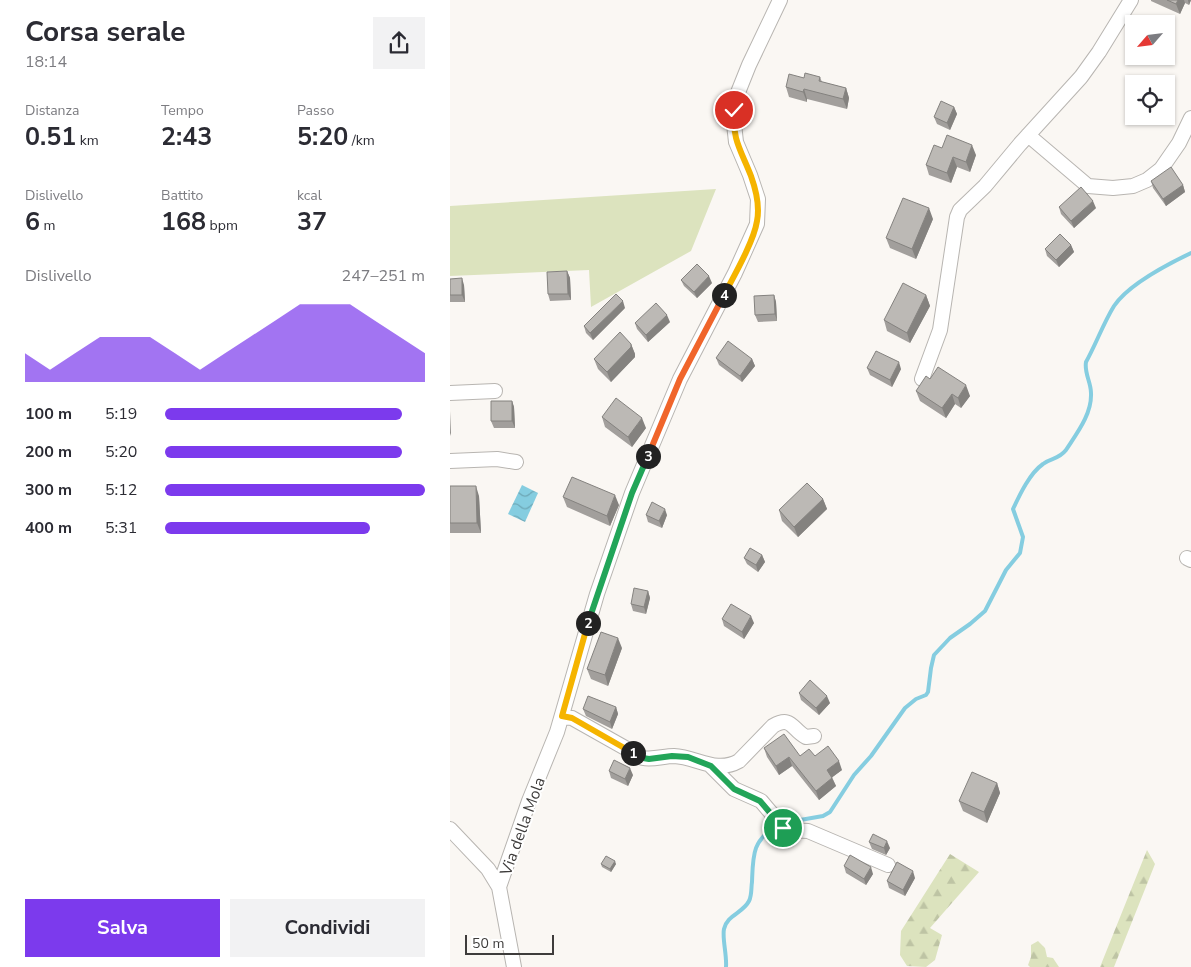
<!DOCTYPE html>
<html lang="it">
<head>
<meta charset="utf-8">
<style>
  body { margin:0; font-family:"Nunito Sans",sans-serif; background:#f2f2f3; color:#2b2b33; height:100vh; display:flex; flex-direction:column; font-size:19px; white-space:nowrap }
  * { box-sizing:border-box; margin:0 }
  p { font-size:16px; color:#7c7c81 }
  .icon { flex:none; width:28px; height:28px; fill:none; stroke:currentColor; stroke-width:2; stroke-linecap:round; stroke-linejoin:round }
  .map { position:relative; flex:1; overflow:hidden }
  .drawer { display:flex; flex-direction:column; background:#fff; width:450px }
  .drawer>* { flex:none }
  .needle { width:32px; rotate:242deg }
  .controls { position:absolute; left:675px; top:15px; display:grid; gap:10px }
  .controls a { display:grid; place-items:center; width:50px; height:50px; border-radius:0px; background:#fff; box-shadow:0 1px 4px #0004; font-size:25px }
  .scale { position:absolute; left:15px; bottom:12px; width:89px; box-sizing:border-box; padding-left:5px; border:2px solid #3e3c3b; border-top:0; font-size:14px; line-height:18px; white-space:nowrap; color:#3e3c3b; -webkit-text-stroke:4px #fff; paint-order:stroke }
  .pin { position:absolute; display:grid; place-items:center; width:42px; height:42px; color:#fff; margin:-21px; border:2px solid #fff; border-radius:50%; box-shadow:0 1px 5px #0007 }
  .km { position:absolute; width:25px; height:25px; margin:-12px; border-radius:50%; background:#222; color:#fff; font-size:14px; line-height:25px; text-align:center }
  .round { display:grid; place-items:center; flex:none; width:52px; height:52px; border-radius:0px; background:#f2f2f3 }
  .overview { display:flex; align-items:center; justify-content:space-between; height:85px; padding:0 25px }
  h1 { font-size:28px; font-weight:700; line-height:38px }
  .figures { display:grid; grid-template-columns:repeat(3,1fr); gap:8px; height:85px; padding:5px 25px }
  .figures div { display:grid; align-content:center }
  .figures b { font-size:25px; font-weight:700 }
  .figures small { font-size:14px; font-weight:400 }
  .figures p { font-size:14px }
  .chart { height:140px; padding:10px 25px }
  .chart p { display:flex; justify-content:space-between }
  .chart svg { width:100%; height:90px; margin-top:5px; fill:#7c3aed; opacity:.7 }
  .action { display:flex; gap:10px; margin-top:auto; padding:10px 25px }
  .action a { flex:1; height:58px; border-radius:0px; background:#7c3aed; color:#fff; font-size:20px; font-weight:700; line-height:58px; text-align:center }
  .action a+a { background:#f2f2f3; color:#2b2b33 }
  ul { padding:0 25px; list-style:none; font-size:16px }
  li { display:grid; grid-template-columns:80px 60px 1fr; align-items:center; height:38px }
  li i { height:12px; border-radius:6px; background:#7c3aed }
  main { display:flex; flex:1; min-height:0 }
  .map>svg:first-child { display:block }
  .green { fill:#dce3be }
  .forest { fill:url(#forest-firs) }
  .water { fill:url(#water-waves) }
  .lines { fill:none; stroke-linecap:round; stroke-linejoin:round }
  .stream { stroke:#85cde0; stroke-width:4 }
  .street-casing { stroke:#b8b5b1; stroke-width:16 }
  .street { stroke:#fff; stroke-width:14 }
  .wall { fill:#a29f9c }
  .shaded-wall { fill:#84827f }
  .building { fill:#bcb9b5; stroke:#84827f }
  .split-1-casing { stroke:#fff; stroke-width:10 }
  .split-2-casing { stroke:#fff; stroke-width:10 }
  .split-3-casing { stroke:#fff; stroke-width:10 }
  .split-4-casing { stroke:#fff; stroke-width:10 }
  .split-5-casing { stroke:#fff; stroke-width:10 }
  .split-1 { stroke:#22a559; stroke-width:6 }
  .split-2 { stroke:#f5b400; stroke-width:6 }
  .split-3 { stroke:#22a559; stroke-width:6 }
  .split-4 { stroke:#f0652b; stroke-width:6 }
  .split-5 { stroke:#f5b400; stroke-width:6 }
  .labels { text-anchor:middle; stroke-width:4; stroke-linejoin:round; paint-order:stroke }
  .street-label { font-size:16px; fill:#3e3c3b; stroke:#fff }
</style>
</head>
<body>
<main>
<section class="drawer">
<div class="overview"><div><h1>Corsa serale</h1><p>18:14</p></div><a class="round"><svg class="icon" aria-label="share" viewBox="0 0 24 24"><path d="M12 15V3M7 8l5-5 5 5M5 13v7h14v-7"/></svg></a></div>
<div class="figures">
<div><p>Distanza</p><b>0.51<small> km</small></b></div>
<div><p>Tempo</p><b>2:43</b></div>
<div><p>Passo</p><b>5:20<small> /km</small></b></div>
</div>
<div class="figures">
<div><p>Dislivello</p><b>6<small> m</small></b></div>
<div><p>Battito</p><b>168<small> bpm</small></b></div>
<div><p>kcal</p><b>37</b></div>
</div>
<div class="chart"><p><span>Dislivello</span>247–251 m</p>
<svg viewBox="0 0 160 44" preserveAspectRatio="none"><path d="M0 44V30L10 38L20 30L30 22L40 22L50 22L60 30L70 38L80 30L90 22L100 14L110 6L120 6L130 6L140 14L150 22L160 30V44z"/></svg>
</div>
<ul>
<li><b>100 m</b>5:19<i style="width:91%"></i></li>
<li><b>200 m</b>5:20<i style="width:91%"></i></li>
<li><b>300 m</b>5:12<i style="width:100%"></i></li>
<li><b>400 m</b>5:31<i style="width:79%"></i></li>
</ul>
<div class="action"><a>Salva</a><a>Condividi</a></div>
</section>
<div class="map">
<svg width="741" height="967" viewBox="0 0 741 967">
  <defs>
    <pattern id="forest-firs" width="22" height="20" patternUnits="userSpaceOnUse" patternTransform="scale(1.25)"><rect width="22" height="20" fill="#dce3be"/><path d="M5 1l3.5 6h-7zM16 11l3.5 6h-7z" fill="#bec4a4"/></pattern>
    <pattern id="water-waves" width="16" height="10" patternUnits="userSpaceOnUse" patternTransform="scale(1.25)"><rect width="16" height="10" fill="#85cde0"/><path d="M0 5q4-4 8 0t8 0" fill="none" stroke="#6ea8b7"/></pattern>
  </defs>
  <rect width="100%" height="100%" fill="#faf7f3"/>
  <path class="green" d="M266 189 241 251 141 307 139 270 0 276V206Z"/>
  <path class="forest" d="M697 850 705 864 664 967H650Z
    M500 854 529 872 480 928 492 935 485 960 476 967 457 966 450 955 451 931Z
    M588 941 595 948 597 957 603 958 609 967H580L578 965 581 957V945Z"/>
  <path class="water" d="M72 485 88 493 75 522 58 514Z"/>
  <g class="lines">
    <path class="stream" d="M333 823 373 816 380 812 404 775 421 756 455 708 466 699 476 695 478 692 481 668 484 655 500 638 520 624 535 611 556 570 570 553 573 537 563 509C570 494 580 473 593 464 602 457 608 460 616 450 627 433 642 414 641 393 641 382 634 373 636 362 646 344 653 324 664 306 678 285 718 264 741 253
      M276 967C277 955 272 938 274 929 277 915 293 913 299 901 302 895 301 888 302 882 303 856 302 840 327 826"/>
    <g class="street-casing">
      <path id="street" d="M578 135 638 186 663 188 683 186 697 180 711 169 729 143 741 118
        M472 379 490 330 507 217 510 210 535 186 570 144 631 77 649 52 681 0
        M0 393 45 391
        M0 461 47 459 66 462
        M737 558 741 560
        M112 717 122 718 193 758C203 760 214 756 224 756 247 757 266 774 289 761L323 726C342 715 342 730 356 737L364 736
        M261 766 284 789 311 801 333 827 339 830 358 831 438 865
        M0 829 38 869 49 887
        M64 967 49 887 79 801 107 732 147 594 182 493 230 379 285 273 307 224 308 199 300 175 286 142 284 124V110L287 95 299 65 330 0"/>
    </g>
    <use href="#street" class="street"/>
  </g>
  <path class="wall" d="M701 0H741L739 5 735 3 730 14 701 1Z
    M370 77 372 82 396 88 399 98 397 109 357 99V102L339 97 336 87 354 78Z
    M504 107 507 114 500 130 487 124 484 117Z
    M492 148 526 155 520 172 507 167 501 183 479 175 476 165Z
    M701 181 733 185 735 192 716 206 703 188Z
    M609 207 646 208 624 228 611 214Z
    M483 219 466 259 440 248 436 238Z
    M621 245 624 252 609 267 597 256 595 249Z
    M117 271 120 278 121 300 100 301 98 294Z
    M0 279 14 285 15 302H0Z
    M231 280 262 283 247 298 234 286Z
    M324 295 326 302 327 321 308 322 305 315Z
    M476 295 480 306 460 343 437 331 434 320Z
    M175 308 143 340 136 333 134 326Z
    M220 322 198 342 187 329 185 323Z
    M181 344 185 354V357L161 382 148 369 144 359Z
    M266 358 302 359 305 366 292 382 269 365Z
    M417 368 451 369 442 387 420 375Z
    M480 379 520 396 511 408 505 404 496 418 470 401 466 391Z
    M62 401 64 407 65 428H44L41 421Z
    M152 417 196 428 182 447 155 427Z
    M0 486 29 496 31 533H0Z
    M113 497 169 505 160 526 117 507Z
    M373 499 377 509 348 537 332 521 329 510Z
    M196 515H217L212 528 198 522Z
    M312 555 315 562 308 572 297 564 294 558Z
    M198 591 200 598 196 614 183 611 181 604Z
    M272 619 304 623 294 639 274 626Z
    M172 648 158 686 141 679 137 669Z
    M349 693 380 703 369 715 351 700Z
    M166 707 168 714 162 729 136 716 133 709Z
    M314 748 350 756H365L392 770 382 777 386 786 369 800 342 766 329 775 317 757Z
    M159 771 183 775 178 786 161 778Z
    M547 783 550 793 537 823 513 811 509 801Z
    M419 842 440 848 436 855 422 849Z
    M151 864H166L161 872 152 867Z
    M394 866 423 874 416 885 396 873Z
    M465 878 455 896 439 888 437 881Z"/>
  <path class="shaded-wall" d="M728 0H734L735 3 730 14 726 4Z
    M738 0H741L739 5Z
    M396 88 399 98 397 109 393 99Z
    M354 89 357 99V102L353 92Z
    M504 107 507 114 500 130 497 123Z
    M522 145 526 155 520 172 516 162Z
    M503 157 507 167 501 183 497 173Z
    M733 185 735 192 716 206 713 199Z
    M643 201 646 208 624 228 621 221Z
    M479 208 483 219 466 259 462 249Z
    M621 245 624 252 609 267 606 260Z
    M117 271 120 278 121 300 118 294Z
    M259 276 262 283 247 298 244 292Z
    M12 278 14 285 15 302 12 295Z
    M324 295 326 302 327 321 325 314Z
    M476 295 480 306 460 343 457 333Z
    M173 301 175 308 143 340 140 333Z
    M217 315 220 322 198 342 196 335Z
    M181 344 185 354V357L161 382 157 372Z
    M302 359 305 366 292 382 290 376Z
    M449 362 451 369 442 387 440 380Z
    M516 385 520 396 511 408 508 398Z
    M502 394 505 404 496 418 492 408Z
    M62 401 64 407 65 428 62 421Z
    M0 410V411L1 436 0 433Z
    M192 418 196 428 182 447 178 437Z
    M26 486 29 496 31 533 27 523Z
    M165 495 169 505 160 526 157 516Z
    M373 499 377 509 348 537 344 527Z
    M215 509 217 515 212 528 209 521Z
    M312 555 315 562 308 572 306 565Z
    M198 591 200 598 196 614 194 607Z
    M301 616 304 623 294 639 292 632Z
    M168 638 172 648 158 686 155 675Z
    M377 696 380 703 369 715 366 708Z
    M166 707 168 714 162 729 160 722Z
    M339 757 342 766 329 775 326 766Z
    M389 761 392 770 380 779 377 770Z
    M180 768 183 775 178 786 175 779Z
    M382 778 386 786 369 800 366 791Z
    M547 783 550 793 537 823 534 812Z
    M437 841 440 848 436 855 434 848Z
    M165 861 166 864 161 872 160 869Z
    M421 867 423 874 416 885 414 879Z
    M463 871 465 878 455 896 453 890Z"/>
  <path class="building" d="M717 0H728L726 4Z
    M355 73 370 77 369 81 396 88 393 99 354 89 353 92 336 87 339 74 354 78Z
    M491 101 504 107 497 123 484 117Z
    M497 135 522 145 516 162 503 157 497 173 476 165 484 145 492 148Z
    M721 167 733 185 713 199 701 181Z
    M631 187 643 201 621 221 609 207Z
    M453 198 479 208 462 249 436 238Z
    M610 234 621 245 606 260 595 249Z
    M247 264 259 276 244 292 231 280Z
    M117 271 118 294H98L97 272Z
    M12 278V295H0V279Z
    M453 283 476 295 457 333 434 320Z
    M166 294 173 301 140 333 134 326Z
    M324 295 325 314 305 315 304 296Z
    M206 303 217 315 196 335 185 323Z
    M170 332 181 344V347L157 372 144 359Z
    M278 341 302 359 290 376 266 358Z
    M426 351 449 362 440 380 417 368Z
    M488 367 516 385 508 398 502 394 492 408 466 391 476 376 480 379Z
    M166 398 192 418 178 437 152 417Z
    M41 401H62V421H41Z
    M122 477 165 495 157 516 113 497Z
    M357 483 373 499 344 527 329 510Z
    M0 486H26L27 523H0Z
    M202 502 215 509 209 521 196 515Z
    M300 548 312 555 306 565 294 558Z
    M184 588 198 591 194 607 181 604Z
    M281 604 301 616 292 632 272 619Z
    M151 632 168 638 155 675 137 669Z
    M360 680 377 696 366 708 349 693Z
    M138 696 166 707 160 722 133 709Z
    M334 734 350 756 359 749 365 756 378 746 389 761 377 770 382 778 366 791 339 757 326 766 314 748Z
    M164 760 180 768 175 779 159 771Z
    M522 772 547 783 534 812 509 801Z
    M423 834 437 841 434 848 419 842Z
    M400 855 421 867 414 879 394 866Z
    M156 856 165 861 160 869 151 864Z
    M447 862 463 871 453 890 437 881Z"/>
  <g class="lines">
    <g class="split-1-casing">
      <path id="split-1" d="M183 753 193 758 199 759 222 756 238 757 261 766 284 789 310 801 333 828"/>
    </g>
    <g class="split-2-casing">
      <path id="split-2" d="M138 623 112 716 122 718 183 753"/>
    </g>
    <g class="split-3-casing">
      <path id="split-3" d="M138 623 182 493 198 456"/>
    </g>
    <g class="split-4-casing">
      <path id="split-4" d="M198 456 230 379 274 295"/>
    </g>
    <g class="split-5-casing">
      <path id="split-5" d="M274 295C284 276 304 241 307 221 310 206 306 190 301 176 291 150 282 140 284 110"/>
    </g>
    <use href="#split-1" class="split-1"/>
    <use href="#split-2" class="split-2"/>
    <use href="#split-3" class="split-3"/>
    <use href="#split-4" class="split-4"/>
    <use href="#split-5" class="split-5"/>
  </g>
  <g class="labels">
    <g class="street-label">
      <text transform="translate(72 826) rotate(-70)" y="6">Via della Mola</text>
    </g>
  </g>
</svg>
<div class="controls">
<a><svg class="needle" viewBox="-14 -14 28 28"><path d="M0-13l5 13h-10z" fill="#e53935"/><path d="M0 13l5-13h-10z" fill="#7c7c81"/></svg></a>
<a><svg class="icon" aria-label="locate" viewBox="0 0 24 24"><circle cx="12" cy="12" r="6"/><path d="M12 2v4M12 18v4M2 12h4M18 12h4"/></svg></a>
</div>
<div class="scale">50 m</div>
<div class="pin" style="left:333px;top:828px;background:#1e9e55"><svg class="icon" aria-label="arrive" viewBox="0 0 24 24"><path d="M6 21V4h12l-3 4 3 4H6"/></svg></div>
<div class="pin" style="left:284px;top:110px;background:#d93025"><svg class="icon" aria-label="check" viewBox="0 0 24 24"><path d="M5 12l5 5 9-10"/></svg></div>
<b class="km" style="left:183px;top:753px">1</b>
<b class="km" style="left:138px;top:623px">2</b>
<b class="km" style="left:198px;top:456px">3</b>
<b class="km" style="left:274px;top:295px">4</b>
</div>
</main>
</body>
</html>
